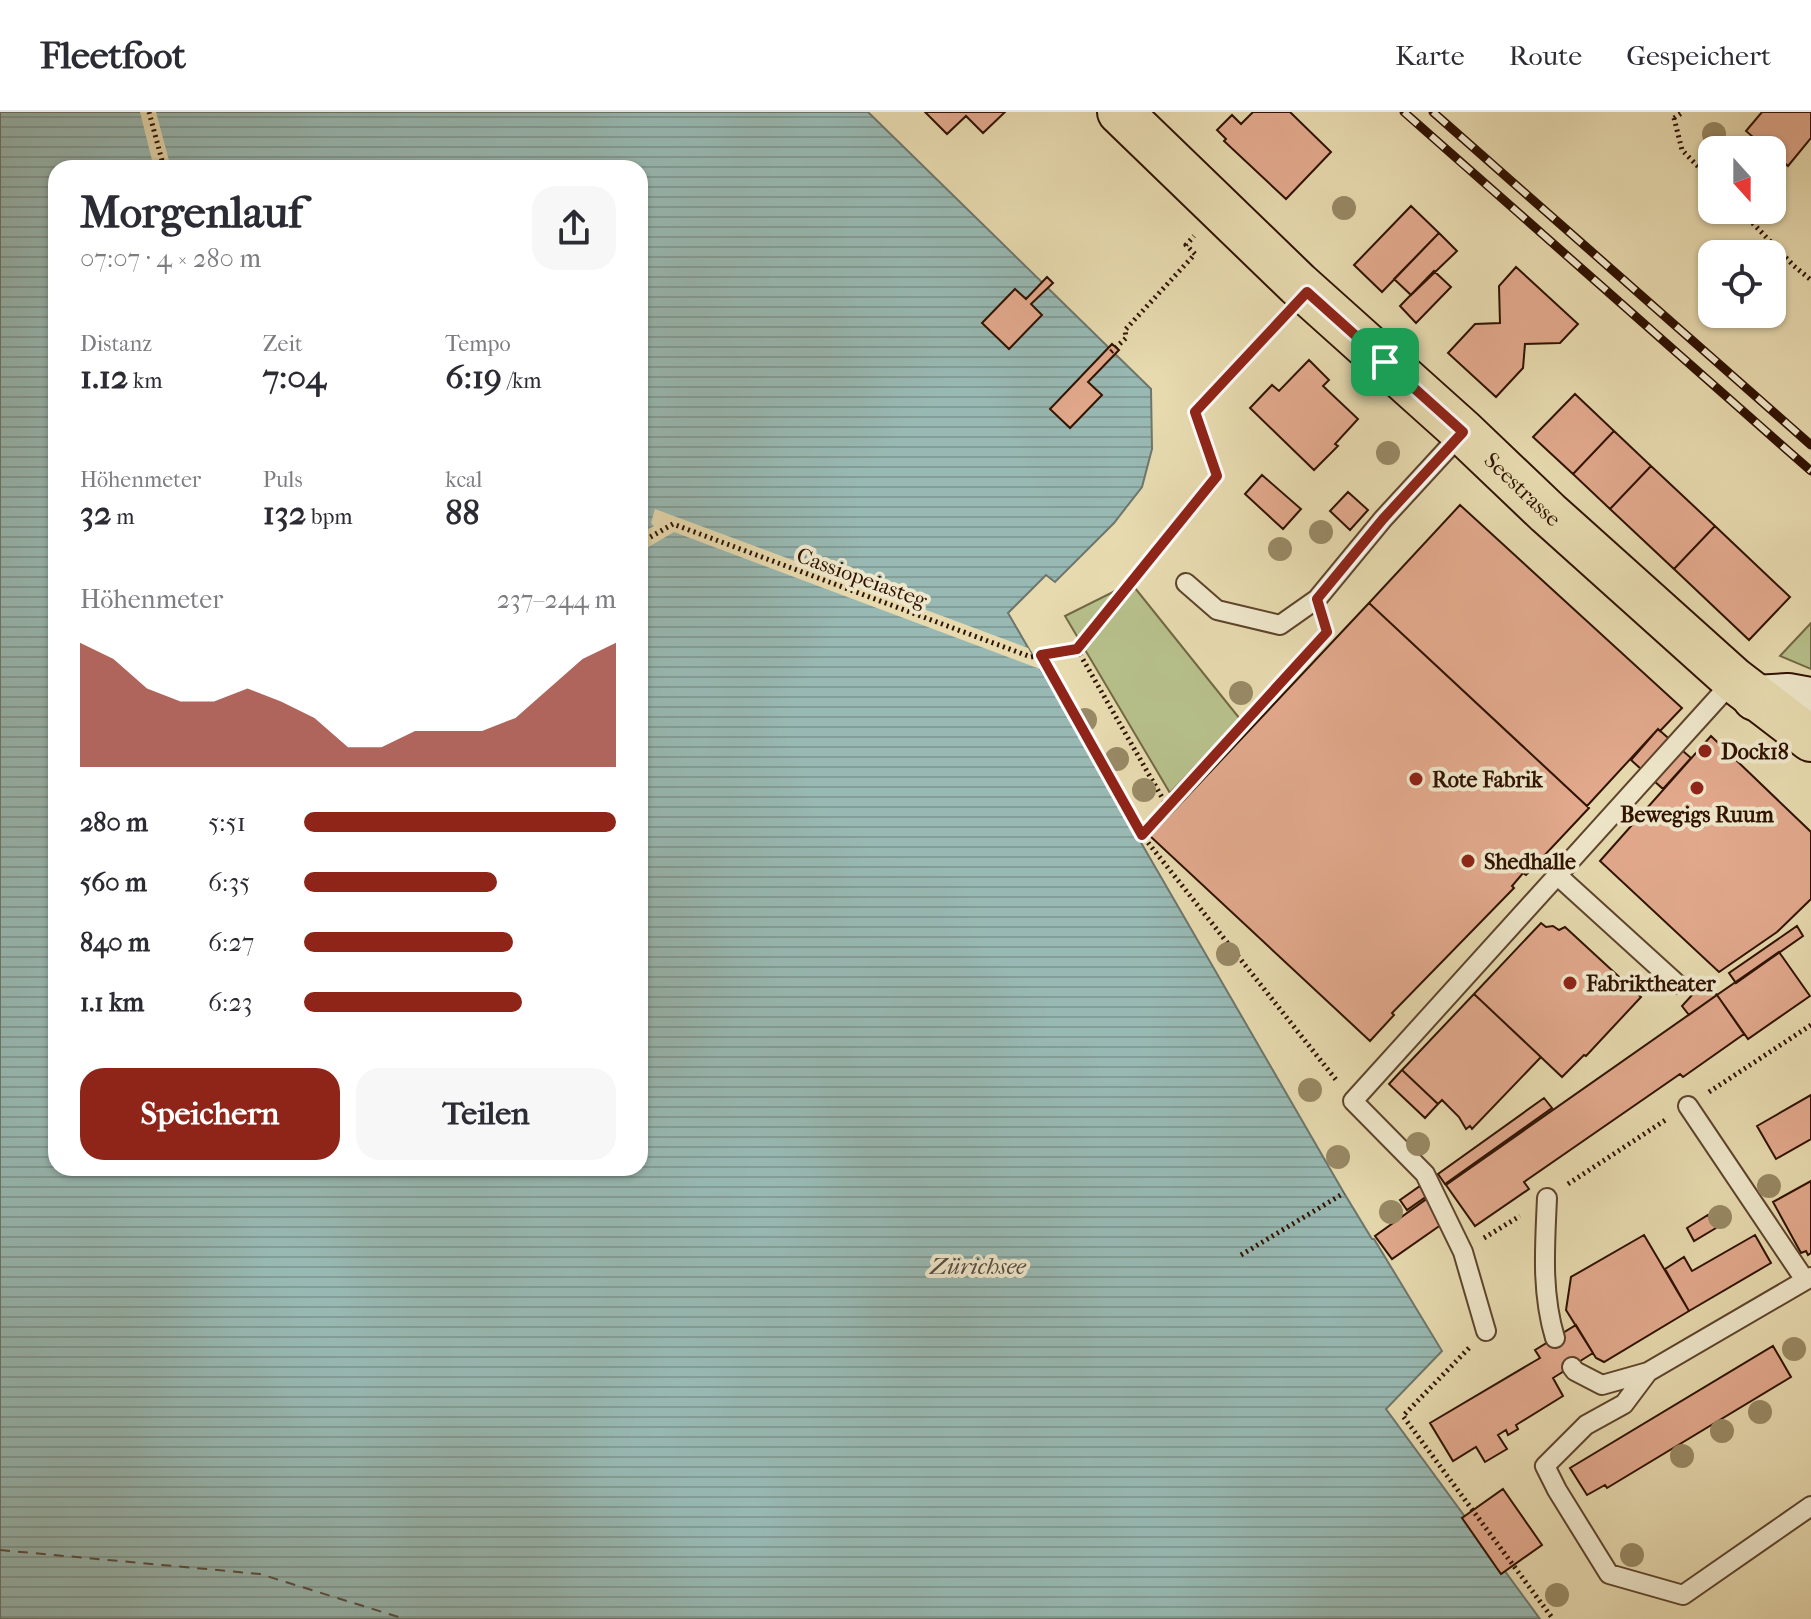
<!DOCTYPE html>
<html lang="de">
<head>
<meta charset="utf-8">
<style>
  body { margin:0; font-family:"IM FELL French Canon",serif; background:#f7f7f7; color:#2b2b33; height:100vh; display:flex; flex-direction:column; font-size:30px; white-space:nowrap }
  * { box-sizing:border-box; margin:0 }
  p { font-size:26px; color:#7c7c81 }
  .icon { flex:none; width:44px; height:44px; fill:none; stroke:currentColor; stroke-width:2; stroke-linecap:round; stroke-linejoin:round }
  .map { position:relative; flex:1; overflow:hidden }
  .details { position:absolute; left:48px; top:48px; width:600px; height:1016px; display:flex; flex-direction:column; background:#fff; border-radius:24px; box-shadow:0 2px 6px #0004 }
  .details>* { flex:none }
  .needle { width:52px; rotate:159deg }
  .fabs { position:absolute; left:1698px; top:24px; display:grid; gap:16px }
  .fabs a { display:grid; place-items:center; width:88px; height:88px; border-radius:16px; background:#fff; box-shadow:0 2px 6px #0004; font-size:40px }
  .pin { position:absolute; display:grid; place-items:center; width:68px; height:68px; color:#fff; margin:-34px; border-radius:16px; box-shadow:0 4px 12px #0006 }
  .round { display:grid; place-items:center; flex:none; width:84px; height:84px; border-radius:24px; background:#f7f7f7 }
  .head { display:flex; align-items:center; justify-content:space-between; height:136px; padding:0 32px }
  h1 { font-size:44px; font-weight:700; line-height:60px }
  .figures { display:grid; grid-template-columns:repeat(3,1fr); gap:12px; height:136px; padding:8px 32px }
  .figures div { display:grid; align-content:center }
  .figures b { font-size:34px; font-weight:700 }
  .figures small { font-size:22px; font-weight:400 }
  .figures p { font-size:22px }
  .chart { height:224px; padding:16px 32px }
  .chart p { display:flex; justify-content:space-between }
  .chart svg { width:100%; height:144px; margin-top:8px; fill:#8f2418; opacity:.7 }
  .primary-button { display:flex; gap:16px; margin-top:auto; padding:16px 32px }
  .primary-button a { flex:1; height:92px; border-radius:24px; background:#8f2418; color:#fff; font-size:32px; font-weight:700; line-height:92px; text-align:center }
  .primary-button a+a { background:#f7f7f7; color:#2b2b33 }
  ul { padding:0 32px; list-style:none; font-size:26px }
  li { display:grid; grid-template-columns:128px 96px 1fr; align-items:center; height:60px }
  li i { height:20px; border-radius:10px; background:#8f2418 }
  header { display:flex; align-items:center; gap:48px; box-sizing:border-box; height:112px; padding:0 40px; background:#fff; border-bottom:2px solid #e1e1e2 }
  header strong { font-size:38px }
  nav { display:flex; gap:44px; margin-inline-start:auto; font-size:28px }
  .map>svg:first-child { display:block }
  .green { fill:#b6bf8a; stroke:#736845; stroke-width:2 }
  .water { fill:url(#water-rules); stroke:#6e766b; stroke-width:2; fill-rule:evenodd }
  .pier { fill:#e7daaf }
  .lines { fill:none; stroke-linecap:round; stroke-linejoin:round }
  .ferry { stroke:#544c3f; stroke-width:2; stroke-dasharray:10 8; stroke-linecap:butt }
  .building { fill:#e2a98d; stroke:#301200; stroke-width:2 }
  .lane-casing { stroke:#5e442c; stroke-width:22 }
  .secondary-casing { stroke:#301200; stroke-width:48 }
  .primary-casing { stroke:#301200; stroke-width:48 }
  .path { stroke:#301200; stroke-width:5; stroke-dasharray:2 4; stroke-linecap:butt }
  .lane { stroke:#efe7cb; stroke-width:18 }
  .secondary { stroke:#efe7cb; stroke-width:44 }
  .primary { stroke:#e7daaf; stroke-width:44 }
  .rail-casing { stroke:#301200; stroke-width:9 }
  .rail { stroke:#efe7cb; stroke-width:6; stroke-dasharray:18; stroke-linecap:butt }
  .tree { fill:#988965 }
  .route-casing { stroke:#fff; stroke-width:16 }
  .route { stroke:#8f2418; stroke-width:10 }
  .poi-dot { fill:#8f2418; stroke:#efe7cb; stroke-width:3 }
  .labels { text-anchor:middle; stroke-width:8; stroke-linejoin:round; paint-order:stroke }
  .street-label { font-size:22px; fill:#301200; stroke:#efe7cb }
  .poi-label { font-size:22px; font-weight:bold; fill:#301200; stroke:#efe7cb; text-anchor:start }
  .water-label { font-size:24px; font-style:italic; fill:#544c3f; stroke:#efe7cb }
</style>
</head>
<body>
<header>
<strong>Fleetfoot</strong>
<nav><a>Karte</a><a>Route</a><a>Gespeichert</a></nav>
</header>
<div class="map">
<svg width="1811" height="1507" viewBox="0 0 1811 1507">
  <defs>
    <pattern id="water-rules" width="6" height="5" patternUnits="userSpaceOnUse" patternTransform="scale(2)"><rect width="6" height="5" fill="#98b9b3"/><path d="M0 2.5h6" fill="none" stroke="#839e98"/></pattern>
  </defs>
  <rect width="100%" height="100%" fill="#e7daaf"/>
  <filter id="stains"><feTurbulence type="fractalNoise" baseFrequency=".0025" numOctaves="4"/><feColorMatrix values="0 0 0 0 .2 0 0 0 0 .09 0 0 0 0 .02 0 0 0 .5 -.17"/></filter>
  <radialGradient id="worn" r=".72"><stop offset=".6" stop-color="#630" stop-opacity="0"/><stop offset="1" stop-color="#630" stop-opacity=".3"/></radialGradient>
  <path class="green" d="M1131 471 1240 607 1170 681 1065 504Z
    M1811 511V557L1780 544Z"/>
  <path class="water" d="M0 0H868L1151 277 1152 337 1142 375 1114 411 1055 470 1046 463 1008 501 1344 1081 1372 1127H1374L1442 1239 1386 1297 1540 1507H0ZM56 56H640V1056H56Z"/>
  <path class="pier" d="M140 0H156L171 56H154Z
    M655 397 1028 536 1040 557 674 420 640 440V422L654 414 651 411Z"/>
  <g class="lines">
    <path class="ferry" d="M0 1438 260 1462 405 1507"/>
  </g>
  <path class="building" d="M925 0H1005L983 21 966 4 947 22Z
    M1253 0H1290L1331 40 1286 87 1224 29 1226 27 1217 18 1232 3 1241 12Z
    M1762 0H1811V26L1788 54 1772 41V38H1768L1746 19Z
    M1411 94 1439 121 1382 180 1354 153Z
    M1439 121 1457 139 1411 183 1394 167Z
    M1516 155 1578 212 1560 231 1525 232 1523 256 1496 285 1448 241 1475 212 1500 211 1499 174Z
    M1434 159 1451 175 1416 211 1400 194Z
    M1047 165 1053 171 1031 192 1042 203 1009 237 982 211 1015 177 1026 187Z
    M1112 232 1119 238 1088 270 1102 283 1070 316 1050 297Z
    M1309 248 1329 268 1323 274 1358 307 1335 332 1338 334 1314 358 1250 296 1272 273 1279 279Z
    M1575 282 1614 319 1573 362 1533 325Z
    M1614 319 1651 354 1610 397 1573 362Z
    M1651 354 1715 414 1674 457 1610 397Z
    M1262 363 1301 397 1283 417 1245 382Z
    M1348 380 1368 398 1350 418 1330 399Z
    M1460 393 1682 596 1660 619 1658 617 1587 694 1369 491Z
    M1715 414 1790 485 1749 528 1674 457Z
    M1369 491 1589 696 1526 763 1523 761 1512 774 1514 776 1392 901 1394 903 1370 929 1150 724Z
    M1658 617 1691 646 1663 677 1631 648Z
    M1711 624 1811 720V787L1777 820 1719 860 1600 749Z
    M1541 811 1546 815 1553 814 1559 818 1565 815 1641 885 1586 944 1584 943 1562 965 1474 882Z
    M1797 814 1803 824 1736 871 1729 861Z
    M1779 840 1810 884 1748 927 1717 883Z
    M1703 871 1717 883 1689 903 1682 894Z
    M1474 882 1541 945 1472 1017 1470 1014 1466 1017 1459 1005 1442 988 1438 992 1402 958Z
    M1717 883 1744 922 1683 965 1680 962 1524 1070 1529 1077 1475 1114 1446 1073Z
    M1402 958 1438 992 1425 1006 1389 972Z
    M1811 983V1027L1776 1047 1757 1014Z
    M1544 986 1552 996 1445 1072 1438 1062Z
    M1811 1069V1141L1808 1143 1806 1139 1801 1141 1773 1090Z
    M1420 1074 1427 1084 1407 1098 1400 1088Z
    M1428 1086 1445 1110 1392 1147 1375 1124Z
    M1708 1103 1716 1116 1694 1129 1687 1116Z
    M1644 1123 1689 1199 1604 1250 1596 1246 1566 1198 1571 1165Z
    M1755 1123 1771 1151 1689 1199 1665 1157 1684 1145 1692 1159Z
    M1576 1213 1593 1241 1553 1266 1563 1284 1516 1313 1518 1317 1508 1323 1506 1318 1498 1323 1507 1337 1485 1350 1476 1335 1453 1349 1430 1311 1540 1246 1535 1238Z
    M1773 1234 1791 1265 1607 1376 1605 1373 1587 1383 1570 1356Z
    M1503 1377 1542 1433 1501 1462 1462 1406Z"/>
  <g class="lines">
    <g class="lane-casing">
      <path id="lane" d="M1186 471 1217 498 1280 513 1317 487 1383 407 1463 320
        M1557 763 1677 872
        M1688 994 1805 1168
        M1547 1086C1545 1133 1541 1180 1555 1226
        M1486 1219 1463 1140 1425 1062 1353 989 1734 568
        M1572 1255 1575 1259 1602 1273 1648 1260 1811 1165
        M1648 1260 1624 1292 1586 1313 1545 1354 1557 1378 1609 1462 1683 1483 1811 1394"/>
    </g>
    <g class="secondary-casing">
      <path id="secondary" d="M1755 586 1788 584 1811 588"/>
    </g>
    <g class="primary-casing">
      <g id="primary">
        <path id="s1" d="M1120 0 1298 172 1463 320 1548 401 1734 568 1811 627"/>
      </g>
    </g>
    <path class="path" d="M149 0 164 56
      M1674 6 1682 38 1712 69
      M1674 6 1683 0
      M1740 98 1794 154 1811 168
      M1111 240 1126 226 1125 218 1195 142 1186 133 1194 124
      M640 431 673 412 1031 545 1077 537
      M1324 511 1327 520 1142 723 1337 969
      M1077 537 1217 364 1195 300 1282 207
      M1077 537 1167 694
      M1041 543 1142 723
      M1709 980 1811 913
      M1568 1072 1667 1007
      M1484 1126 1520 1104
      M1241 1143 1344 1081
      M1469 1236 1403 1304 1553 1507"/>
    <use href="#lane" class="lane"/>
    <use href="#secondary" class="secondary"/>
    <use href="#primary" class="primary"/>
    <g class="rail-casing">
      <path id="rail" d="M1404 0 1811 359
        M1433 0 1811 333"/>
    </g>
    <use href="#rail" class="rail"/>
  </g>
  <g class="tree">
    <circle cx="1714" cy="22" r="12"/>
    <circle cx="1344" cy="96" r="12"/>
    <circle cx="1388" cy="341" r="12"/>
    <circle cx="1321" cy="420" r="12"/>
    <circle cx="1280" cy="437" r="12"/>
    <circle cx="1241" cy="581" r="12"/>
    <circle cx="1085" cy="608" r="12"/>
    <circle cx="1117" cy="647" r="12"/>
    <circle cx="1144" cy="678" r="12"/>
    <circle cx="1228" cy="842" r="12"/>
    <circle cx="1310" cy="978" r="12"/>
    <circle cx="1418" cy="1032" r="12"/>
    <circle cx="1338" cy="1045" r="12"/>
    <circle cx="1769" cy="1074" r="12"/>
    <circle cx="1391" cy="1100" r="12"/>
    <circle cx="1720" cy="1105" r="12"/>
    <circle cx="1794" cy="1237" r="12"/>
    <circle cx="1760" cy="1300" r="12"/>
    <circle cx="1722" cy="1319" r="12"/>
    <circle cx="1682" cy="1344" r="12"/>
    <circle cx="1632" cy="1443" r="12"/>
    <circle cx="1557" cy="1483" r="12"/>
  </g>
  <g class="lines">
    <g class="route-casing">
      <path id="route" d="M1307 180 1463 320 1383 407 1317 487 1327 520 1142 723 1041 543 1077 537 1217 364 1195 300Z"/>
    </g>
    <use href="#route" class="route"/>
  </g>
  <g class="poi-dot">
    <circle cx="1705" cy="639" r="8"/>
    <circle cx="1416" cy="667" r="8"/>
    <circle cx="1697" cy="676" r="8"/>
    <circle cx="1468" cy="749" r="8"/>
    <circle cx="1570" cy="871" r="8"/>
  </g>
  <g class="labels">
    <g class="street-label">
      <text dy="8" stroke="none"><textPath href="#s1" startOffset="552">Seestrasse</textPath></text>
      <text transform="translate(862 465) rotate(20)" y="8">Cassiopeiasteg</text>
    </g>
    <g class="poi-label">
      <text x="1721" y="647">Dock18</text>
      <text x="1432" y="675">Rote Fabrik</text>
      <text x="1697" y="710" text-anchor="middle">Bewegigs Ruum</text>
      <text x="1484" y="757">Shedhalle</text>
      <text x="1586" y="879">Fabriktheater</text>
    </g>
    <g class="water-label">
      <text x="978" y="1162">Zürichsee</text>
    </g>
  </g>
  <rect width="100%" height="100%" filter="url(#stains)"/>
  <rect width="100%" height="100%" fill="url(#worn)"/>
</svg>
<div class="fabs">
<a><svg class="needle" viewBox="-14 -14 28 28"><path d="M0-13l5 13h-10z" fill="#e53935"/><path d="M0 13l5-13h-10z" fill="#7c7c81"/></svg></a>
<a><svg class="icon" aria-label="locate" viewBox="0 0 24 24"><circle cx="12" cy="12" r="6"/><path d="M12 2v4M12 18v4M2 12h4M18 12h4"/></svg></a>
</div>
<div class="pin" style="left:1385px;top:250px;background:#1e9e55"><svg class="icon" aria-label="arrive" viewBox="0 0 24 24"><path d="M6 21V4h12l-3 4 3 4H6"/></svg></div>
<section class="details">
<div class="head"><div><h1>Morgenlauf</h1><p>07:07 · 4 × 280 m</p></div><a class="round"><svg class="icon" aria-label="share" viewBox="0 0 24 24"><path d="M12 15V3M7 8l5-5 5 5M5 13v7h14v-7"/></svg></a></div>
<div class="figures">
<div><p>Distanz</p><b>1.12<small> km</small></b></div>
<div><p>Zeit</p><b>7:04</b></div>
<div><p>Tempo</p><b>6:19<small> /km</small></b></div>
</div>
<div class="figures">
<div><p>Höhenmeter</p><b>32<small> m</small></b></div>
<div><p>Puls</p><b>132<small> bpm</small></b></div>
<div><p>kcal</p><b>88</b></div>
</div>
<div class="chart"><p><span>Höhenmeter</span>237–244 m</p>
<svg viewBox="0 0 160 44" preserveAspectRatio="none"><path d="M0 44V6L10 11L20 20L30 24L40 24L50 20L60 24L70 29L80 38L90 38L100 33L110 33L120 33L130 29L140 20L150 11L160 6V44z"/></svg>
</div>
<ul>
<li><b>280 m</b>5:51<i style="width:100%"></i></li>
<li><b>560 m</b>6:35<i style="width:62%"></i></li>
<li><b>840 m</b>6:27<i style="width:67%"></i></li>
<li><b>1.1 km</b>6:23<i style="width:70%"></i></li>
</ul>
<div class="primary-button"><a>Speichern</a><a>Teilen</a></div>
</section>
</div>
</body>
</html>
